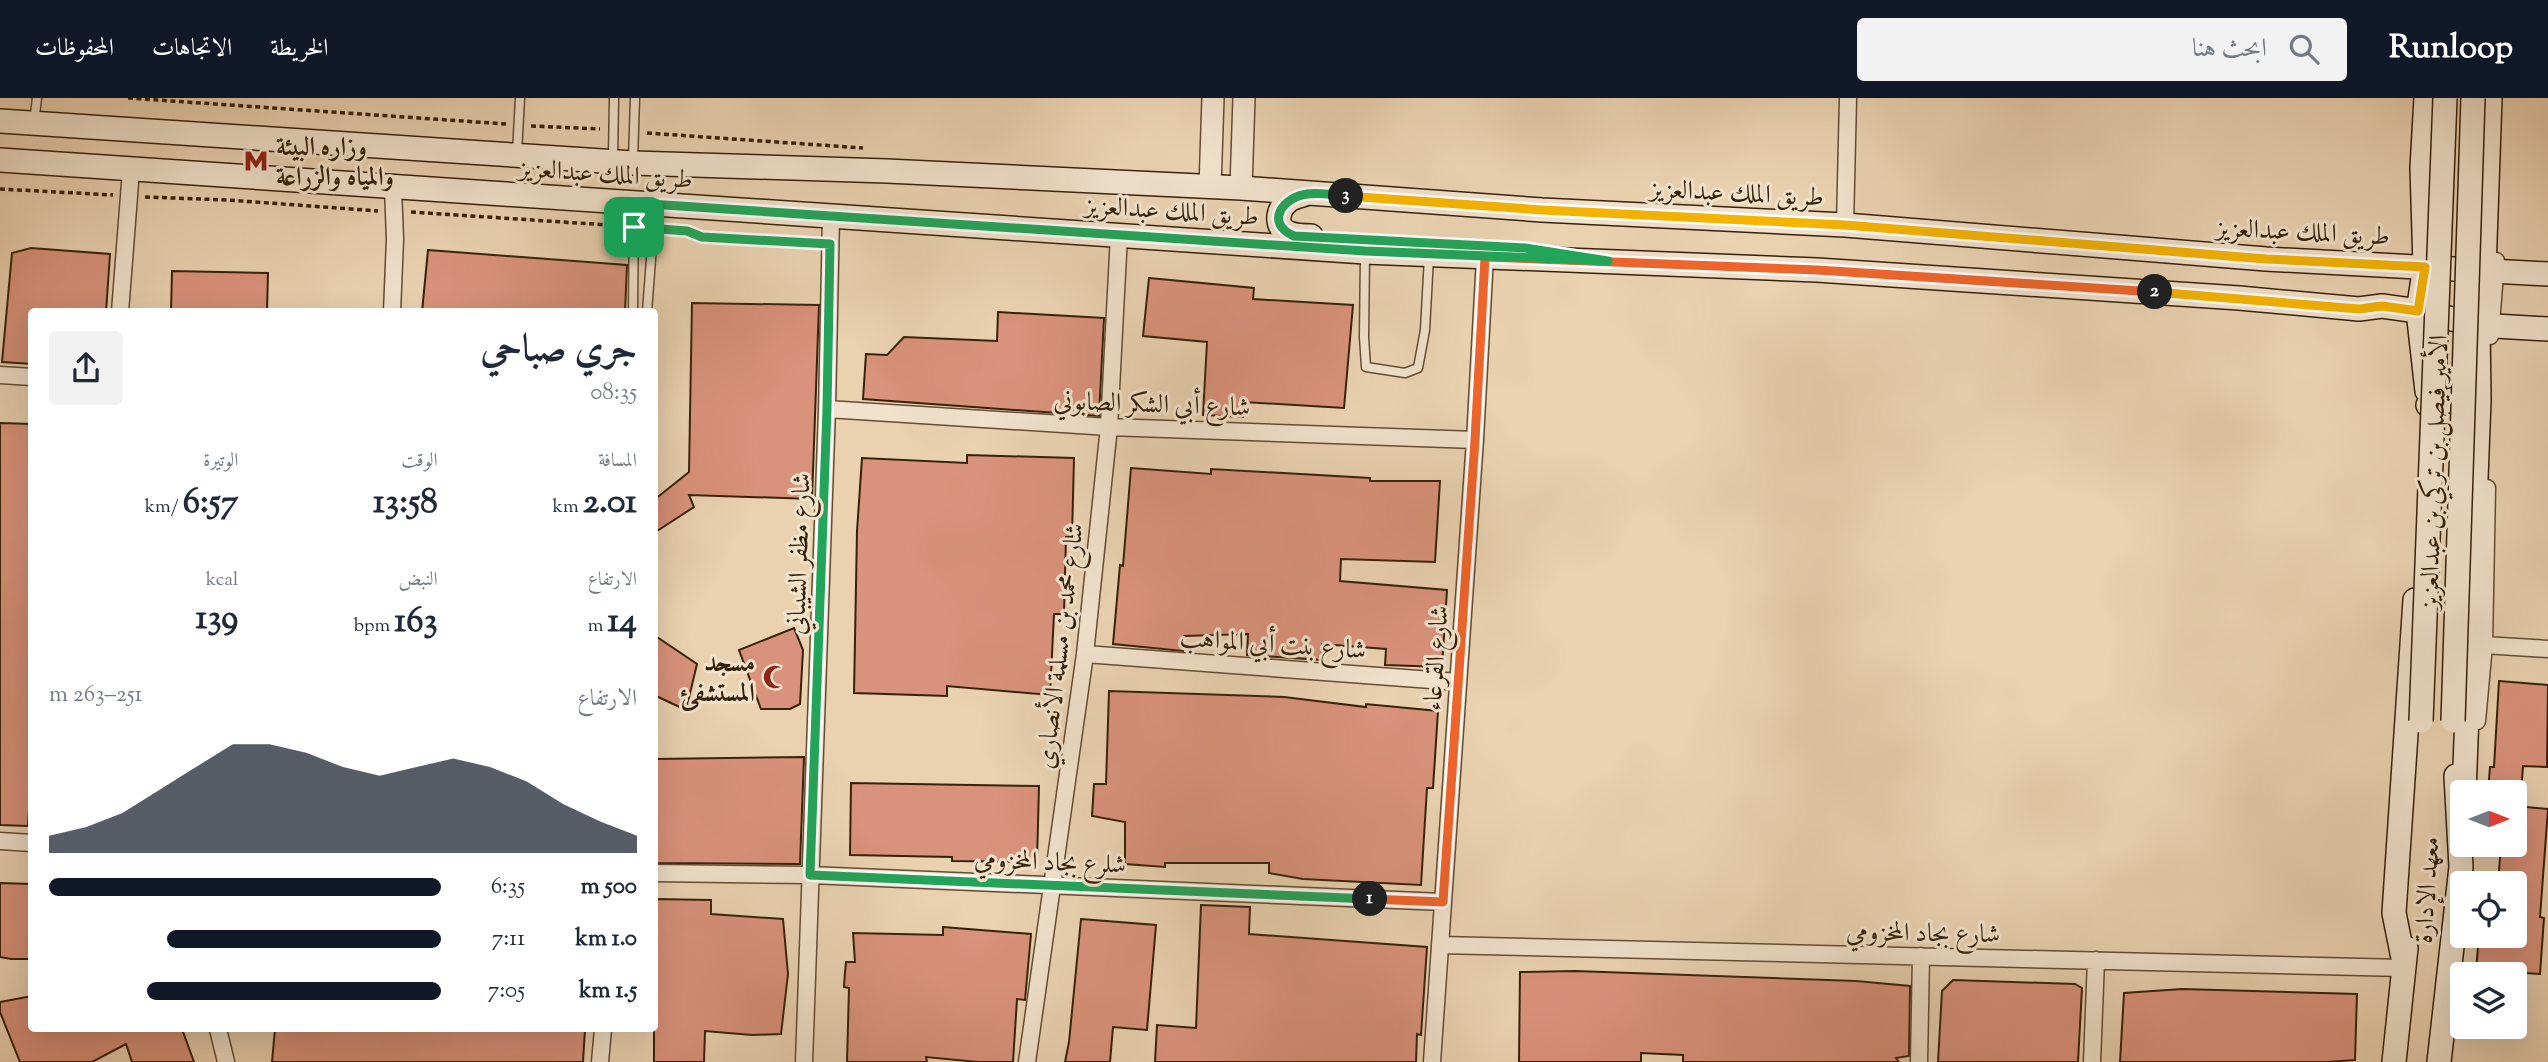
<!DOCTYPE html>
<html lang="ar">
<head>
<meta charset="utf-8">
<style>
  body { margin:0; font-family:"Sorts Mill Goudy",Amiri,serif; background:#f2f2f3; color:#1f2937; direction:rtl; height:100vh; display:flex; flex-direction:column; font-size:26px; white-space:nowrap }
  * { box-sizing:border-box; margin:0 }
  p { font-size:23px; color:#747a83 }
  .icon { flex:none; width:38px; height:38px; fill:none; stroke:currentColor; stroke-width:2; stroke-linecap:round; stroke-linejoin:round }
  .map { position:relative; flex:1; overflow:hidden; direction:ltr }
  .side { position:absolute; left:28px; top:210px; width:630px; height:724px; display:flex; flex-direction:column; background:#fff; border-radius:7px; box-shadow:0 7px 28px #0002; direction:rtl }
  .side>* { flex:none }
  .needle { width:46px; rotate:90deg }
  .controls { position:absolute; left:2450px; top:682px; display:grid; gap:14px }
  .controls a { display:grid; place-items:center; width:77px; height:77px; border-radius:7px; background:#fff; box-shadow:0 7px 28px #0002; font-size:35px }
  .pin { position:absolute; display:grid; place-items:center; width:60px; height:60px; color:#fff; margin:-30px; border-radius:14px; box-shadow:0 4px 10px #0006 }
  .km { position:absolute; width:35px; height:35px; margin:-18px; border-radius:50%; background:#222; color:#fff; font-size:19px; line-height:35px; text-align:center }
  .round { display:grid; place-items:center; flex:none; width:74px; height:74px; border-radius:7px; background:#f2f2f3 }
  .summary { display:flex; align-items:center; justify-content:space-between; height:119px; padding:0 21px }
  h1 { font-size:38px; font-weight:800; line-height:52px }
  .metrics { display:grid; grid-template-columns:repeat(3,1fr); gap:10px; height:119px; padding:7px 21px }
  .metrics div { display:grid; align-content:center }
  .metrics b { font-size:35px; font-weight:800 }
  .metrics small { font-size:19px; font-weight:400 }
  .metrics p { font-size:19px }
  .chart { height:196px; padding:14px 21px }
  .chart p { display:flex; justify-content:space-between }
  .chart svg { width:100%; height:126px; margin-top:7px; fill:#111827; opacity:.7 }
  ul { padding:0 21px; list-style:none; font-size:23px }
  li { display:grid; grid-template-columns:112px 84px 1fr; align-items:center; height:52px }
  li i { height:18px; border-radius:9px; background:#111827 }
  header { display:flex; align-items:center; gap:42px; box-sizing:border-box; height:98px; padding:0 35px; background:#111827; color:#fff }
  header strong { font-size:33px }
  nav { display:flex; gap:38px; margin-inline-start:auto; font-size:24px }
  .search { width:490px; height:63px; background:#f2f2f3; display:flex; align-items:center; gap:18px; box-sizing:border-box; padding:0 24px; border-radius:7px; color:#747a83; font-size:26px }
  .map>svg:first-child { display:block }
  .building { fill:#d9927b; stroke:#362109; stroke-width:2 }
  .lines { fill:none; stroke-linecap:round; stroke-linejoin:round }
  .service-casing { stroke:#634d33; stroke-width:11 }
  .minor-casing { stroke:#634d33; stroke-width:19 }
  .tertiary-casing { stroke:#634d33; stroke-width:24 }
  .secondary-casing { stroke:#362109; stroke-width:26 }
  .path { stroke:#362109; stroke-width:3.5; stroke-dasharray:5 3.5; stroke-linecap:butt }
  .service { stroke:#f1e2cc; stroke-width:8 }
  .minor { stroke:#f1e2cc; stroke-width:16 }
  .tertiary { stroke:#f1e2cc; stroke-width:21 }
  .secondary { stroke:#f1e2cc; stroke-width:23 }
  .secondary-bridge-casing { stroke:#362109; stroke-width:26; stroke-linecap:butt }
  .secondary-bridge { stroke:#f1e2cc; stroke-width:23 }
  .split-1-casing { stroke:#fff; stroke-width:14 }
  .split-2-casing { stroke:#fff; stroke-width:14 }
  .split-3-casing { stroke:#fff; stroke-width:14 }
  .split-4-casing { stroke:#fff; stroke-width:14 }
  .split-1 { stroke:#22a559; stroke-width:9 }
  .split-2 { stroke:#f0652b; stroke-width:9 }
  .split-3 { stroke:#f5b400; stroke-width:9 }
  .split-4 { stroke:#22a559; stroke-width:9 }
  .labels { text-anchor:middle; stroke-width:6; stroke-linejoin:round; paint-order:stroke }
  .poi-label { font-size:26px; font-weight:bold; fill:#362109; stroke:#f1e2cc; text-anchor:start }
  .street-label { font-size:26px; fill:#362109; stroke:#f1e2cc }
</style>
</head>
<body>
<header>
<strong>Runloop</strong>
<div class="search"><svg class="icon" aria-label="search" viewBox="0 0 24 24"><circle cx="10" cy="10" r="6"/><path d="M15 15l6 6"/></svg>ابحث هنا</div>
<nav><a>الخريطة</a><a>الاتجاهات</a><a>المحفوظات</a></nav>
</header>
<div class="map">
<svg width="2548" height="964" viewBox="0 0 2548 964">
  <rect width="100%" height="100%" fill="#ead2b1"/>
  <filter id="stains"><feTurbulence type="fractalNoise" baseFrequency=".00286" numOctaves="4"/><feColorMatrix values="0 0 0 0 .2 0 0 0 0 .09 0 0 0 0 .02 0 0 0 .5 -.17"/></filter>
  <radialGradient id="worn" r=".72"><stop offset=".6" stop-color="#630" stop-opacity="0"/><stop offset="1" stop-color="#630" stop-opacity=".3"/></radialGradient>
  <path class="building" d="M31 150 110 156 106 214H32V266L2 264 12 155Z
    M428 152 627 167 625 214H422Z
    M172 173 268 175 267 214H171Z
    M1149 180 1254 190 1253 201 1353 207 1344 310 1244 304 1243 319 1203 317 1207 244 1143 238Z
    M692 205 819 207 812 401 689 397 694 409 654 435V402L689 374Z
    M998 214 1104 220 1099 318 863 301 866 256 887 257 904 239 997 243Z
    M0 325 32 326V658L28 728 0 727Z
    M967 357 1074 360 1072 439H1066L1064 516H1054L1050 597 947 588V598L854 595 857 433 862 360 967 365Z
    M1131 370 1211 376V371L1370 380V383H1440L1435 464 1341 461 1340 483 1447 492 1442 569 1385 567 1386 551 1322 546 1321 562 1247 557 1248 536 1184 538 1183 553 1113 546 1120 467 1123 468Z
    M794 530 803 552 800 606 790 611H761L739 552Z
    M654 537 697 566 686 612 654 597Z
    M2499 583 2548 587 2547 669 2523 668 2521 695H2488L2490 669H2494Z
    M1109 593 1284 599 1366 609V606L1438 613 1433 690H1427L1421 787 1303 781 1269 775V765H1165V769L1125 766V724L1092 718 1094 686H1106Z
    M804 659 800 766 654 765V661Z
    M851 685 1039 688 1037 764 952 763V759L850 757Z
    M2515 708 2548 711 2540 819 2544 820 2540 876 2476 872 2479 838H2515V786H2498L2501 747H2515Z
    M0 785 32 786V861H11L0 859Z
    M654 801 711 802V816L783 821 788 876 781 936 752 937 705 933 704 964H654Z
    M1201 807 1250 809 1249 836 1427 849 1421 937 1417 936 1416 964H1155L1157 927 1196 930Z
    M1081 821 1156 827 1147 932 1113 929 1110 964H1065L1069 944Z
    M943 829 1031 836 1025 902 1017 901 1013 964H978L926 959 927 964H847L849 890 844 889 845 874 846 864H855L853 835 943 837Z
    M1575 873 1856 883 1910 888 1909 958 1896 960 1899 964H1683V957L1641 955V964H1519L1520 874Z
    M1953 882 2075 886 2082 890 2078 964H1938L1942 893Z
    M2182 891 2357 896 2355 962 2327 964H2120L2124 895Z
    M32 898V931H182L194 964H132L126 946 92 964H20L0 914V904Z
    M275 931H585L583 964H272Z"/>
  <g class="lines">
    <g class="service-casing">
      <path id="service" d="M34 25 37 0
        M517 55 520 0
        M613 60 614 0
        M633 62 635 0
        M1365 157 1364 239 1366 269 1405 275 1418 270 1425 232 1429 159
        M633 214 634 108
        M647 214 655 108"/>
    </g>
    <g class="minor-casing">
      <path id="minor" d="M1845 127 1848 0
        M120 214 131 72
        M392 214 395 141 393 90
        M2490 238 2496 163
        M0 277 32 279
        M827 311 1109 329 1475 342
        M2484 547 2548 551
        M1085 556 1458 584
        M2477 623 2484 547 2487 390
        M0 743 32 745
        M654 775 810 777 1443 804
        M1440 847 2404 870
        M218 931 226 964
        M600 964 603 931
        M804 964 827 311 831 118
        M1027 964 1085 556 1109 329 1119 137
        M1432 964 1475 342 1485 159
        M1919 964 1921 858
        M2092 964 2096 862"/>
    </g>
    <g class="tertiary-casing">
      <path id="tertiary" d="M1210 89 1213 0
        M1241 90 1244 0"/>
    </g>
    <g class="secondary-casing">
      <path id="secondary" d="M2426 0 2422 70 2425 168 2418 213 2427 293
        M0 23 633 65 887 73 1241 90 1542 112 1845 127 2266 161 2548 176
        M0 62 1365 154 1817 172 2239 200 2359 211 2382 208 2418 213 2478 227 2548 231
        M1308 95C1301 98 1292 99 1287 104 1283 107 1280 112 1279 118 1277 137 1297 138 1311 138
        M2428 307 2457 301 2479 302
        M2464 695 2479 302 2478 227 2484 172 2490 0
        M2404 865 2394 815 2415 502
        M2394 964 2406 850
        M2439 964 2461 769 2456 678"/>
    </g>
    <path class="path" d="M128 0 506 26
      M531 28 600 31
      M647 35 863 50
      M0 91 113 97
      M145 99 228 102 378 113
      M411 114 623 128
      M666 132 687 133 702 139 814 145"/>
    <use href="#service" class="service"/>
    <use href="#minor" class="minor"/>
    <use href="#tertiary" class="tertiary"/>
    <use href="#secondary" class="secondary"/>
    <g class="secondary-bridge-casing">
      <path id="secondary-bridge" d="M2421 623 2445 0
        M2453 623 2473 0"/>
    </g>
    <use href="#secondary-bridge" class="secondary-bridge"/>
  </g>
  <g class="lines">
    <g class="split-1-casing">
      <path id="split-1" d="M634 129 687 133 702 139 830 146 827 311 810 777 1370 801"/>
    </g>
    <g class="split-2-casing">
      <path id="split-2" d="M1370 801 1443 804 1475 342 1485 159 1817 172 2155 194"/>
    </g>
    <g class="split-3-casing">
      <path id="split-3" d="M1346 98 1542 112 1845 127 2266 161 2425 169 2418 213 2382 208 2359 211 2155 194"/>
    </g>
    <g class="split-4-casing">
      <path id="split-4" d="M634 129V105L1365 153 1608 163 1525 150 1294 138C1264 125 1283 99 1307 96 1319 94 1334 97 1346 98"/>
    </g>
    <use href="#split-1" class="split-1"/>
    <use href="#split-2" class="split-2"/>
    <use href="#split-3" class="split-3"/>
    <use href="#split-4" class="split-4"/>
  </g>
  <defs>
    <g id="metro-bare" transform="scale(1.89)"><path d="M-5.5 5V-5H-3L0 0L3-5H5.5V5H3V-.5L0 4L-3-.5V5Z" fill="#8f2418" stroke="#f1e2cc" stroke-width="2.5" paint-order="stroke"/></g>
    <g id="mosque-bare" transform="scale(1.89)"><path d="M3.5-4.9A6 6 0 1 0 3.5 4.9A5 5 0 1 1 3.5-4.9Z" fill="#8f2418" stroke="#f1e2cc" stroke-width="2.5" paint-order="stroke"/></g>
  </defs>
  <g fill-rule="evenodd">
    <use href="#metro-bare" x="256" y="63"/>
    <use href="#mosque-bare" x="775" y="579"/>
  </g>
  <g class="labels">
    <g class="poi-label">
      <text x="276" y="57">وزاره البيئة<tspan x="276" dy="30">والمياه والزراعة</tspan></text>
      <text x="755" y="573" text-anchor="end">مسجد<tspan x="755" dy="30">المستشفئ</tspan></text>
    </g>
    <g class="street-label">
      <text transform="translate(606 75) rotate(4)" y="9">طريق الملك عبدالعزيز</text>
      <text transform="translate(1737 94) rotate(3)" y="9">طريق الملك عبدالعزيز</text>
      <text transform="translate(1172 112) rotate(4)" y="9">طريق الملك عبدالعزيز</text>
      <text transform="translate(2303 133) rotate(3)" y="9">طريق الملك عبدالعزيز</text>
      <text transform="translate(1152 305) rotate(2)" y="9">شارع أبي الشكر الصابوني</text>
      <text transform="translate(2433 374) rotate(-88)" y="9">الأمير فيصل بن تركي بن عبدالعزيز</text>
      <text transform="translate(798 456) rotate(-88)" y="9">شارع مظفر الشيباني</text>
      <text transform="translate(1273 545) rotate(4)" y="9">شارع بنت أبي المواهب</text>
      <text transform="translate(1059 548) rotate(-83)" y="9">شارع محمد بن مسلمة الأنصاري</text>
      <text transform="translate(1435 560) rotate(-86)" y="9">شارع القرعاء</text>
      <text transform="translate(1050 763) rotate(2)" y="9">شلرع بجاد المخزومي</text>
      <text transform="translate(2426 792) rotate(-86)" y="9">معهد الإدارة</text>
      <text transform="translate(1923 834) rotate(1)" y="9">شارع بجاد المخزومي</text>
    </g>
  </g>
  <rect width="100%" height="100%" filter="url(#stains)"/>
  <rect width="100%" height="100%" fill="url(#worn)"/>
</svg>
<div class="controls">
<a><svg class="needle" viewBox="-14 -14 28 28"><path d="M0-13l5 13h-10z" fill="#e53935"/><path d="M0 13l5-13h-10z" fill="#747a83"/></svg></a>
<a><svg class="icon" aria-label="locate" viewBox="0 0 24 24"><circle cx="12" cy="12" r="6"/><path d="M12 2v4M12 18v4M2 12h4M18 12h4"/></svg></a>
<a><svg class="icon" aria-label="layers" viewBox="0 0 24 24"><path d="M12 4l9 5-9 5-9-5zM3 14l9 5 9-5"/></svg></a>
</div>
<div class="pin" style="left:634px;top:129px;background:#1e9e55"><svg class="icon" aria-label="arrive" viewBox="0 0 24 24"><path d="M6 21V4h12l-3 4 3 4H6"/></svg></div>
<b class="km" style="left:1370px;top:801px">1</b>
<b class="km" style="left:2155px;top:194px">2</b>
<b class="km" style="left:1346px;top:98px">3</b>
<section class="side">
<div class="summary"><div><h1>جري صباحي</h1><p>08:35</p></div><a class="round"><svg class="icon" aria-label="share" viewBox="0 0 24 24"><path d="M12 15V3M7 8l5-5 5 5M5 13v7h14v-7"/></svg></a></div>
<div class="metrics">
<div><p>المسافة</p><b>2.01<small> km</small></b></div>
<div><p>الوقت</p><b>13:58</b></div>
<div><p>الوتيرة</p><b>6:57<small> /km</small></b></div>
</div>
<div class="metrics">
<div><p>الارتفاع</p><b>14<small> m</small></b></div>
<div><p>النبض</p><b>163<small> bpm</small></b></div>
<div><p>kcal</p><b>139</b></div>
</div>
<div class="chart"><p><span>الارتفاع</span>251–263 m</p>
<svg viewBox="0 0 160 44" preserveAspectRatio="none"><path d="M0 44V38L10 35L20 30L30 22L40 14L50 6L60 6L70 9L80 14L90 17L100 14L110 11L120 14L130 19L140 27L150 33L160 38V44z"/></svg>
</div>
<ul>
<li><b>500 m</b>6:35<i style="width:100%"></i></li>
<li><b>1.0 km</b>7:11<i style="width:70%"></i></li>
<li><b>1.5 km</b>7:05<i style="width:75%"></i></li>
</ul>
</section>
</div>
</body>
</html>
